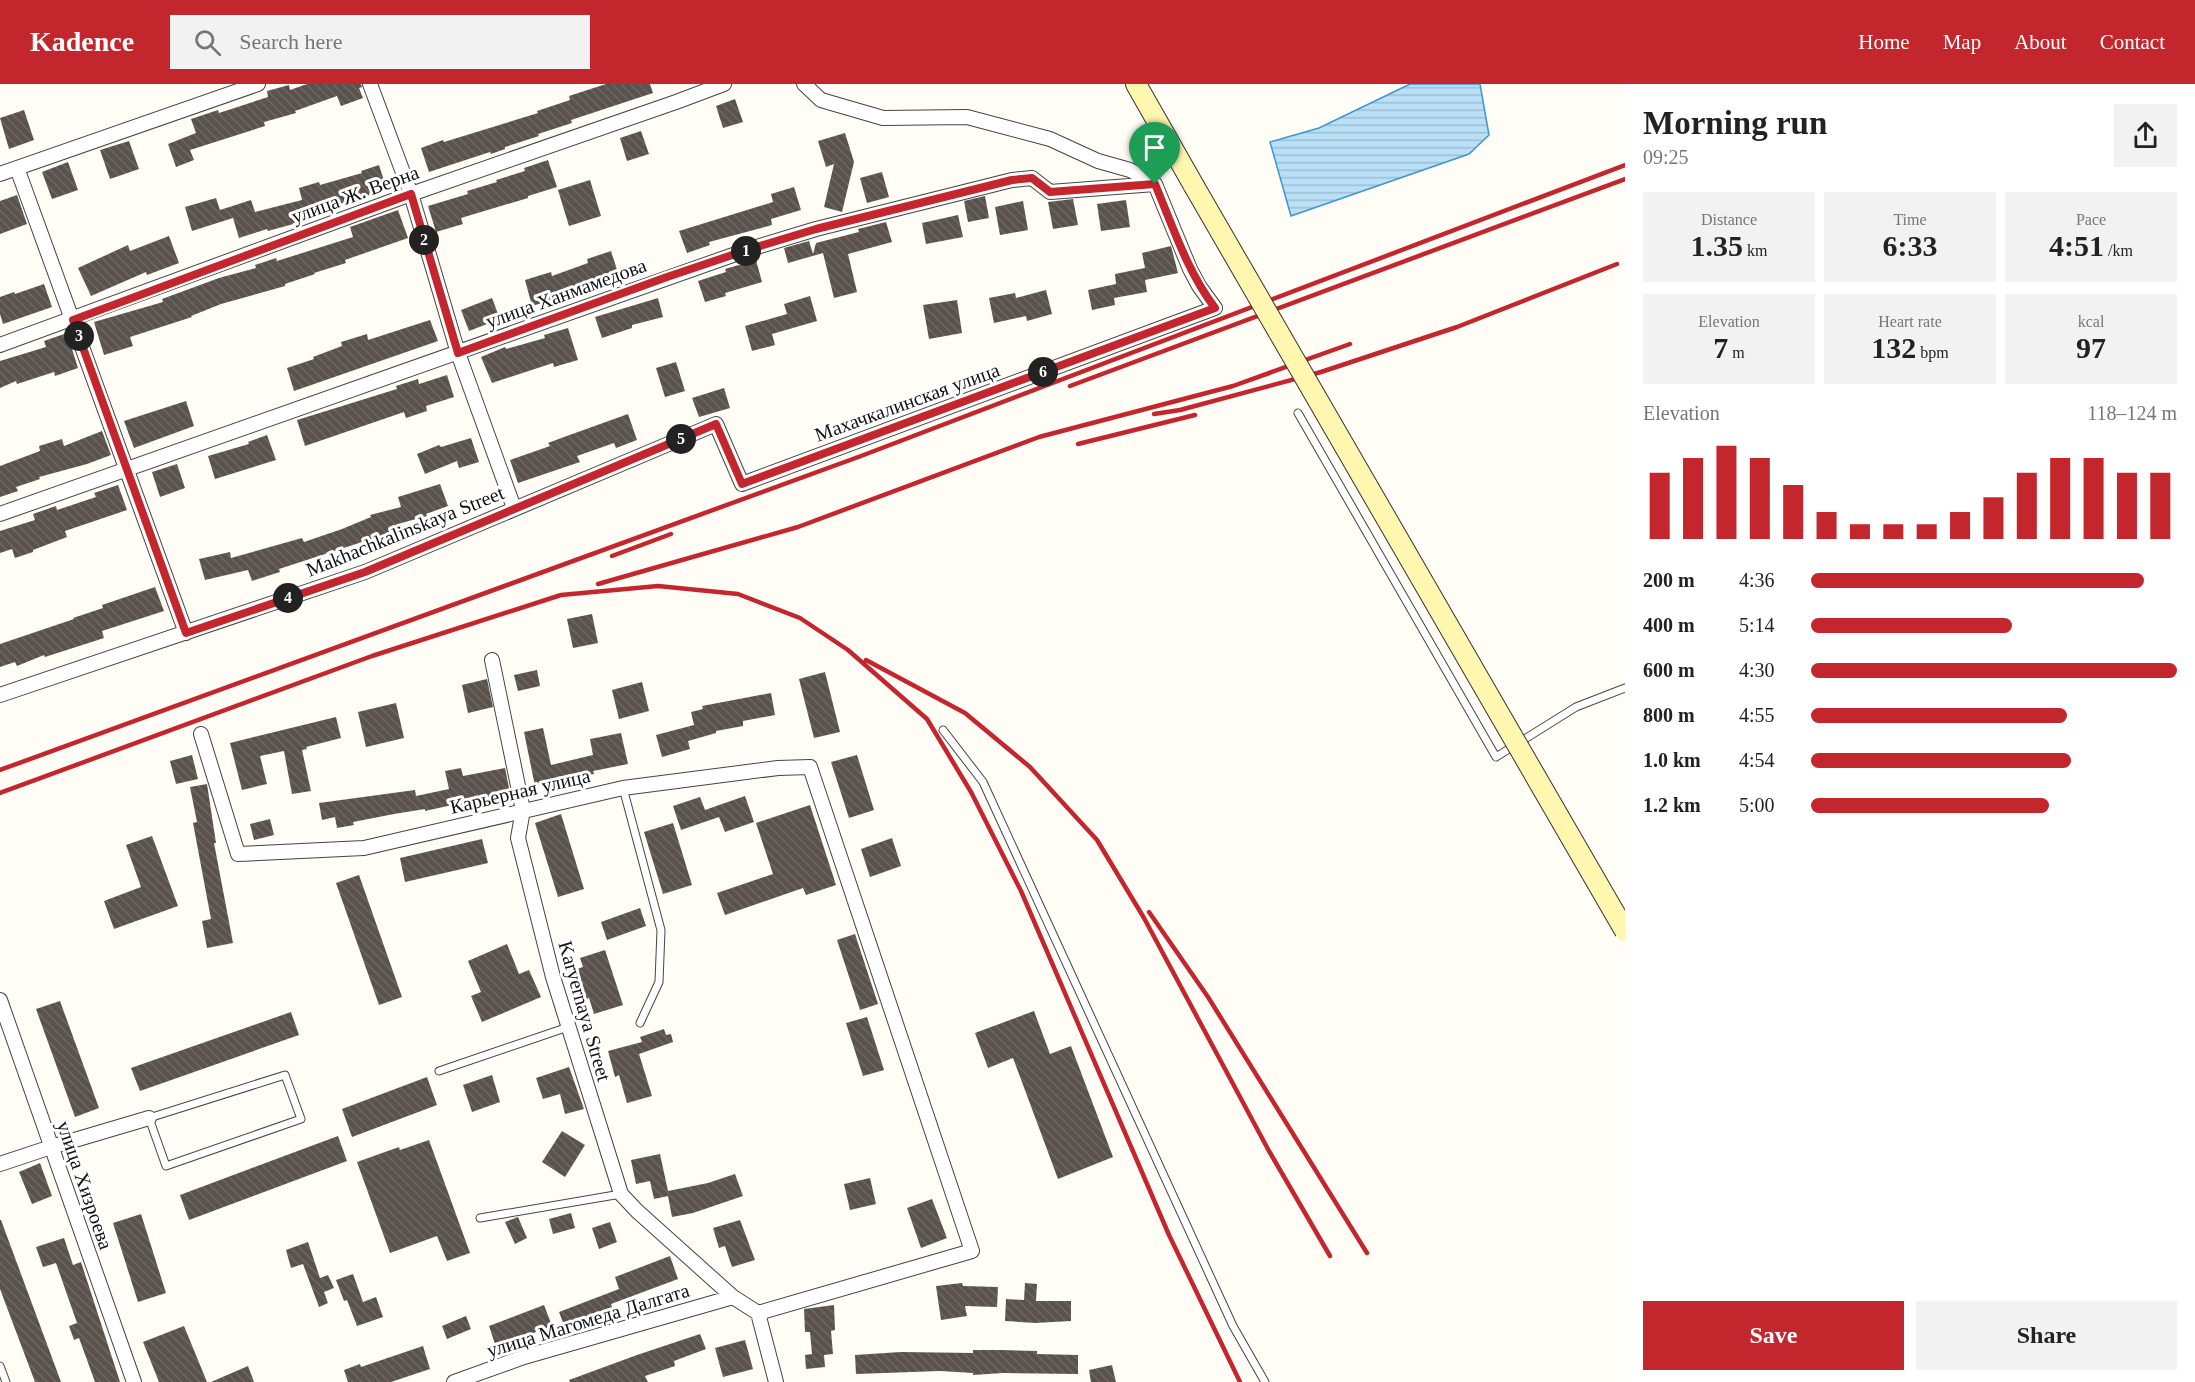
<!DOCTYPE html>
<html lang="en">
<head>
<meta charset="utf-8">
<style>
  body { margin:0; font-family:Georgia,serif; background:#f2f2f2; color:#222; height:100vh; display:flex; flex-direction:column; font-size:22px; white-space:nowrap }
  * { box-sizing:border-box; margin:0 }
  p { font-size:20px; color:#767676 }
  .icon { flex:none; width:33px; height:33px; fill:none; stroke:currentColor; stroke-width:2; stroke-linecap:round; stroke-linejoin:round }
  .map { position:relative; flex:1; overflow:hidden }
  .drawer { display:flex; flex-direction:column; background:#fff; width:570px }
  .drawer>* { flex:none }
  .pin { position:absolute; display:grid; place-items:center; width:51px; height:51px; color:#fff; margin:-62px -26px; border-radius:50% 50% 50% 0; rotate:-45deg; box-shadow:0 0 6px #0007 }
  .pin .icon { rotate:45deg }
  .km { position:absolute; width:30px; height:30px; margin:-15px; border-radius:50%; background:#222; color:#fff; font-size:16px; line-height:30px; text-align:center }
  .round { display:grid; place-items:center; flex:none; width:63px; height:63px; border-radius:0px; background:#f2f2f2 }
  .summary { display:flex; align-items:center; justify-content:space-between; height:102px; padding:0 18px }
  h1 { font-size:33px; font-weight:700; line-height:45px }
  .metrics { display:grid; grid-template-columns:repeat(3,1fr); gap:9px; height:102px; padding:6px 18px }
  .metrics div { display:grid; align-content:center; border-radius:0px; background:#f2f2f2; text-align:center }
  .metrics b { font-size:30px; font-weight:700 }
  .metrics small { font-size:16px; font-weight:400 }
  .metrics p { font-size:16px }
  .chart { height:168px; padding:12px 18px }
  .chart p { display:flex; justify-content:space-between }
  .chart svg { width:100%; height:108px; margin-top:6px; stroke:#c4262e; stroke-width:6 }
  .action { display:flex; gap:12px; margin-top:auto; padding:12px 18px }
  .action a { flex:1; height:69px; border-radius:0px; background:#c4262e; color:#fff; font-size:24px; font-weight:700; line-height:69px; text-align:center }
  .action a+a { background:#f2f2f2; color:#222 }
  ul { padding:0 18px; list-style:none; font-size:20px }
  li { display:grid; grid-template-columns:96px 72px 1fr; align-items:center; height:45px }
  li i { height:15px; border-radius:8px; background:#c4262e }
  header { display:flex; align-items:center; gap:36px; box-sizing:border-box; height:84px; padding:0 30px; background:#c4262e; color:#fff }
  header strong { font-size:28px }
  nav { display:flex; gap:33px; margin-inline-start:auto; font-size:21px }
  .search { width:420px; height:54px; background:#f2f2f2; display:flex; align-items:center; gap:15px; box-sizing:border-box; padding:0 21px; border-radius:0px; color:#767676; font-size:22px }
  main { display:flex; flex:1; min-height:0 }
  .map>svg:first-child { display:block }
  .water { fill:url(#water-rules); stroke:#3f96cf; stroke-width:1.5 }
  .building { fill:url(#building-back-hatch) }
  .lines { fill:none; stroke-linecap:round; stroke-linejoin:round }
  .service-casing { stroke:#444; stroke-width:9 }
  .minor-casing { stroke:#444; stroke-width:16 }
  .secondary-casing { stroke:#333; stroke-width:22 }
  .service { stroke:#fff; stroke-width:7 }
  .minor { stroke:#fff; stroke-width:14 }
  .secondary { stroke:#fff6b0; stroke-width:20 }
  .rail { stroke:#c4262e; stroke-width:4.5 }
  .secondary-bridge-casing { stroke:#333; stroke-width:22; stroke-linecap:butt }
  .secondary-bridge { stroke:#fff6b0; stroke-width:20 }
  .route-casing { stroke:#fff; stroke-width:12 }
  .route { stroke:#c4262e; stroke-width:8 }
  .labels { text-anchor:middle; stroke-width:6; stroke-linejoin:round; paint-order:stroke }
  .street-label { font-size:20px; fill:#111; stroke:#fff }
</style>
</head>
<body>
<header>
<strong>Kadence</strong>
<div class="search"><svg class="icon" aria-label="search" viewBox="0 0 24 24"><circle cx="10" cy="10" r="6"/><path d="M15 15l6 6"/></svg>Search here</div>
<nav><a>Home</a><a>Map</a><a>About</a><a>Contact</a></nav>
</header>
<main>
<div class="map">
<svg width="1625" height="1298" viewBox="0 0 1625 1298">
  <defs>
    <pattern id="water-rules" width="6" height="5" patternUnits="userSpaceOnUse" patternTransform="scale(1.5)"><rect width="6" height="5" fill="#b9e0f7"/><path d="M0 2.5h6" fill="none" stroke="#9ebfd3"/></pattern>
    <pattern id="building-back-hatch" width="6" height="6" patternUnits="userSpaceOnUse" patternTransform="scale(1.5)"><rect width="6" height="6" fill="#5a524d"/><path d="M-1 5l2 2M0 0l6 6M5-1l2 2" fill="none" stroke="#6d6662"/></pattern>
  </defs>
  <rect width="100%" height="100%" fill="#fffdf5"/>
  <path class="water" d="M1410 0H1480L1489 51 1469 70 1291 132 1270 58 1319 44Z"/>
  <path class="building" d="M307 0H361L362 3 359 4 363 14 341 22 337 12 295 27 296 29 264 38 265 42 190 66 194 76 176 83 168 60 196 49 191 35 218 26 219 29 268 13 267 7 289 1 290 6Z
    M606 0H650L653 9 571 36 572 39 538 50 539 52 505 63V65L491 70 490 68 429 88 421 64 443 56 444 58 538 29 537 27 570 16 569 12Z
    M735 15 743 38 723 44 716 22Z
    M24 26 34 56 9 65 0 34Z
    M641 47 649 70 627 77 620 54Z
    M845 49 854 78 842 128 824 123 834 80 826 83 818 57Z
    M129 57 139 85 110 95 100 66Z
    M548 76 557 103 528 112V114L461 134 463 140 436 148 428 122 468 110 467 107 497 98 496 96 525 87 524 84Z
    M68 78 78 106 52 115 42 88Z
    M379 81 387 106 326 124 327 127 296 136 297 139 268 147 267 145 239 154 233 134 192 147 185 123 216 114 220 126 251 116 255 128 302 116 299 104 319 98 320 101 362 89 361 87Z
    M882 88 889 113 867 119 860 94Z
    M590 96 601 132 569 142 558 106Z
    M794 103 801 126 771 135 772 141 709 158 710 161 687 169 679 147 773 118 771 110Z
    M17 111 27 140 0 150V117Z
    M985 112 989 134 968 138 964 117Z
    M1073 115 1078 141 1053 145 1048 118Z
    M1126 116 1130 143 1101 147 1097 120Z
    M1023 117 1028 146 1000 151 995 123Z
    M398 126 408 154 345 176 346 179 314 189 315 190 285 200V202L221 220 191 232 192 233 130 253 133 262 104 271 94 238 163 218 162 215 219 194 256 184 255 181 276 174 277 177 353 153 350 143Z
    M958 131 963 153 926 160 922 139Z
    M886 138 892 158 848 170 857 208 834 214 823 169 788 179 784 164 809 157 813 170 816 159 859 148 858 145Z
    M169 152 179 179 147 191 146 188 91 212 78 184 128 161 130 167Z
    M1171 162 1178 189 1145 196 1147 208 1114 214 1115 221 1092 226 1088 206 1116 200 1115 190 1145 184 1142 169Z
    M611 167 619 192 596 200 595 198 558 212 559 214 532 222 525 196 551 188 552 192 588 179 587 175Z
    M756 176 762 198 725 209 726 212 705 218 698 197 726 188 725 185Z
    M44 200 52 223 3 240 0 230V213L14 208 15 210Z
    M1046 206 1052 230 1027 237 1026 232 994 239 989 214 1015 209 1016 214Z
    M810 212 817 237 772 250 775 261 752 267 745 242 787 230 784 220Z
    M492 214 500 235 469 247 461 226Z
    M658 214 663 233 632 241V244L602 254 595 233Z
    M957 216 962 249 929 255 923 221Z
    M430 236 438 257 294 307 287 284 314 275 313 273 342 262 341 258 367 250 368 256Z
    M568 244 578 276 554 283 553 279 492 299 481 273 505 263 506 265 545 254 544 251Z
    M67 249 78 284 55 292 54 288 17 300 16 297 0 304V277L46 263 44 257Z
    M676 278 685 307 665 313 656 284Z
    M447 291 454 313 426 322 427 327 406 334 404 328 305 362 297 336 397 305 396 302 418 295 419 300Z
    M724 304 730 324 699 333 692 314Z
    M186 317 194 342 134 364 124 337Z
    M628 330 637 356 616 364 614 359 577 372 580 378 518 399 510 376 550 362 548 359 564 353Z
    M102 347 111 371 87 380 39 393 40 395 16 403 18 407 0 413V382L40 367 39 362 62 355 64 362Z
    M267 351 276 376 215 395 208 372 249 360 248 358Z
    M471 354 479 378 459 384 457 377 425 390 417 370 439 361 441 363Z
    M177 380 185 404 160 413 152 388Z
    M440 400 448 422 426 430 427 432 398 440 399 446 279 485 280 488 252 497 248 486 205 496 199 475 230 468 231 474 302 454 304 458 342 445 371 433 370 431 401 423 398 413Z
    M118 401 127 426 65 447 67 453 33 466V468L15 474 12 465 0 469V447L35 436 33 430 56 422 57 426 96 413 94 409Z
    M155 503 164 527 102 547 104 554 45 573 44 571 17 582 15 578 0 583V560L74 535 73 534 103 524 102 521Z
    M592 530 598 559 573 564 567 535Z
    M537 586 540 602 518 607 514 591Z
    M825 588 840 648 814 654 799 595Z
    M487 595 493 623 468 629 462 601Z
    M642 598 649 627 619 635 612 606Z
    M771 609 775 631 743 637V642L716 647V649L688 657 690 665 662 673 656 651 694 641 691 628 703 625 702 622Z
    M396 619 404 654 366 663 358 628Z
    M336 633 341 654 306 663 307 665 302 666 311 707 292 710 284 667 260 672 267 700 242 706 230 659Z
    M543 644 551 681 593 671 590 655 621 649 628 680 593 687 594 690 535 702 524 648Z
    M192 671 198 695 176 700 170 677Z
    M857 671 874 726 849 734 831 678Z
    M461 684 463 692 505 684 510 709 477 715 478 718 453 724 452 721 425 727V725L394 730 353 738 354 741 337 744 335 733 322 736 319 719 415 706 416 712 449 705 445 687Z
    M207 700 216 759H214L233 859 207 864 202 837 211 835 193 739 197 738 190 703Z
    M745 712 754 738 725 748 719 733 681 746 673 722 700 713 705 726Z
    M810 721 836 801 806 811 803 804 725 831 717 809 773 790 756 739Z
    M561 730 584 805 558 813 535 739Z
    M270 735 274 751 254 756 250 740Z
    M673 739 692 801 663 810 644 748Z
    M152 752 178 822 114 845 104 817 141 803 126 761Z
    M892 754 901 782 870 793 861 765Z
    M482 755 488 779 405 798 400 774Z
    M359 791 402 913 379 921 336 799Z
    M640 824 646 842 607 856 601 838Z
    M855 850 878 920 860 926 837 856Z
    M507 860 519 890 529 886 541 913 482 938 471 912 481 908 468 877Z
    M605 866 623 921 594 930 589 914 577 918 567 888 583 883 580 874Z
    M60 917 99 1024 75 1033 36 925Z
    M1034 927 1050 970 1071 962 1113 1073 1058 1095 1013 974 988 984 975 949Z
    M291 928 299 951 140 1007 131 984Z
    M867 933 884 986 863 992 846 939Z
    M664 945 666 951 671 950 673 958 639 970 652 1012 627 1019 619 991 615 993 608 967 642 958 640 953Z
    M569 983 584 1025 565 1030 560 1010 543 1015 536 994Z
    M492 991 500 1018 472 1028 463 1001Z
    M427 993 437 1021 352 1053 342 1025Z
    M562 1047 585 1061 565 1093 542 1078Z
    M338 1052 347 1077 189 1136 180 1111Z
    M429 1056 470 1169 447 1177 437 1152 390 1169 357 1078 399 1063 400 1066Z
    M660 1070 668 1107 708 1099 735 1090 743 1112 693 1129 672 1133 668 1112 654 1115 650 1097 636 1100 631 1076Z
    M40 1079 52 1112 32 1120 19 1088Z
    M870 1094 876 1120 850 1126 844 1100Z
    M932 1115 947 1154 921 1164 907 1124Z
    M571 1129 575 1144 553 1150 549 1135Z
    M141 1130 166 1209 138 1218 113 1139Z
    M518 1133 527 1154 515 1160 505 1138Z
    M0 1136H1L61 1298H35L0 1205Z
    M740 1136 755 1176 732 1183 725 1162 719 1164 713 1144Z
    M610 1138 617 1158 599 1165 592 1144Z
    M64 1154 73 1181 81 1178 120 1298H95L79 1254 74 1256 69 1242 77 1239 56 1179 43 1183 36 1163Z
    M308 1158 320 1194 328 1191 334 1204 324 1208 328 1219 319 1223 303 1180 291 1184 286 1166Z
    M670 1172 678 1195 611 1220 612 1223 564 1241 559 1228 619 1205 615 1193Z
    M353 1190 363 1218 376 1213 383 1233 357 1242 347 1216 344 1217 336 1196Z
    M962 1199 963 1202 998 1203 997 1223 965 1222 967 1232 941 1236 936 1202Z
    M1025 1199 1037 1200 1036 1217H1071V1237L1035 1239 1005 1237 1006 1215 1024 1216Z
    M544 1221 552 1242 496 1263 489 1242Z
    M834 1221 835 1246 831 1247 833 1270 824 1271 825 1283 806 1285 805 1271 812 1270 810 1248H805L804 1225Z
    M466 1232 471 1245 447 1255 442 1242Z
    M184 1242 207 1298H159L143 1258Z
    M700 1250 706 1265 674 1277 675 1282 645 1292 648 1298H570L569 1296 637 1271Z
    M745 1256 753 1285 723 1293 715 1264Z
    M423 1262 430 1285 391 1298H348L344 1286 360 1280 361 1283Z
    M973 1266H1002L1037 1267V1270L1078 1271V1290L1003 1289 973 1291V1289L940 1287 856 1290 855 1271 901 1268 973 1269Z
    M1112 1281 1116 1298H1091L1089 1286Z
    M248 1282 254 1298H211Z"/>
  <g class="lines">
    <g class="service-casing">
      <path id="service" d="M1298 329 1496 673 1576 623 1625 604
        M943 646 983 698 1233 1242 1265 1298
        M623 704 661 846 659 898 640 939
        M439 987 568 943
        M285 991 301 1035 166 1082 149 1034Z
        M480 1134 621 1110
        M0 1282 6 1298"/>
    </g>
    <g class="minor-casing">
      <path id="minor" d="M370 0 411 110 458 269 514 424
        M17 84 186 549
        M0 90 258 0
        M0 261 411 110 676 18 724 0
        M0 430 750 165 816 145 1012 96 1032 94 1050 108 1155 100
        M492 576 523 726 518 754 553 893 621 1110 637 1127 733 1213 758 1229 776 1298
        M0 611 365 488 716 340 742 400 1215 224 1199 202 1190 185 1155 100 1130 86 1098 77 1050 55 967 33 883 34 821 16 804 0
        M201 650 238 770 364 764 623 704 778 684 810 683 972 1167 758 1229
        M0 916 134 1298
        M0 1080 51 1063 149 1034
        M454 1298 524 1273 733 1213"/>
    </g>
    <g class="secondary-casing">
      <path id="secondary" d="M1136 0 1194 102"/>
    </g>
    <use href="#service" class="service"/>
    <use href="#minor" class="minor"/>
    <use href="#secondary" class="secondary"/>
    <path class="rail" d="M1070 302 1625 95
      M1154 330 1180 326 1321 288 1457 243 1617 180
      M1078 360 1195 331
      M612 472 671 450
      M598 500 798 443 1039 353 1233 302 1350 260
      M866 576 965 629 1030 683 1097 756 1144 834 1269 1067 1330 1172
      M0 686 861 372 1625 81
      M0 709 372 572 561 511 658 502 738 510 800 534 848 566 927 635 971 708 1021 807 1169 1151 1240 1298
      M1149 828 1208 913 1367 1169"/>
    <g class="secondary-bridge-casing">
      <path id="secondary-bridge" d="M1194 102 1625 847"/>
    </g>
    <use href="#secondary-bridge" class="secondary-bridge"/>
  </g>
  <g class="lines">
    <g class="route-casing">
      <path id="route" d="M1032 94 1050 108 1155 100C1173 143 1187 187 1215 224L742 400 716 340 365 488 186 549 73 236 411 110 458 269 667 193 750 165 816 145 1012 96Z"/>
    </g>
    <use href="#route" class="route"/>
  </g>
  <g class="labels">
    <g class="street-label">
      <text transform="translate(355 110) rotate(-20)" y="7">улица Ж. Верна</text>
      <text transform="translate(566 209) rotate(-20)" y="7">улица Ханмамедова</text>
      <text transform="translate(907 318) rotate(-20)" y="7">Махачкалинская улица</text>
      <text transform="translate(405 447) rotate(-22)" y="7">Makhachkalinskaya Street</text>
      <text transform="translate(520 707) rotate(-13)" y="7">Карьерная улица</text>
      <text transform="translate(585 927) rotate(74)" y="7">Karyernaya Street</text>
      <text transform="translate(85 1101) rotate(71)" y="7">улица Хизроева</text>
      <text transform="translate(588 1236) rotate(-17)" y="7">улица Магомеда Далгата</text>
    </g>
  </g>
</svg>
<div class="pin" style="left:1155px;top:100px;background:#1e9e55"><svg class="icon" aria-label="arrive" viewBox="0 0 24 24"><path d="M6 21V4h12l-3 4 3 4H6"/></svg></div>
<b class="km" style="left:746px;top:167px">1</b>
<b class="km" style="left:424px;top:156px">2</b>
<b class="km" style="left:79px;top:252px">3</b>
<b class="km" style="left:288px;top:514px">4</b>
<b class="km" style="left:681px;top:355px">5</b>
<b class="km" style="left:1043px;top:288px">6</b>
</div>
<section class="drawer">
<div class="summary"><div><h1>Morning run</h1><p>09:25</p></div><a class="round"><svg class="icon" aria-label="share" viewBox="0 0 24 24"><path d="M12 15V3M7 8l5-5 5 5M5 13v7h14v-7"/></svg></a></div>
<div class="metrics">
<div><p>Distance</p><b>1.35<small> km</small></b></div>
<div><p>Time</p><b>6:33</b></div>
<div><p>Pace</p><b>4:51<small> /km</small></b></div>
</div>
<div class="metrics">
<div><p>Elevation</p><b>7<small> m</small></b></div>
<div><p>Heart rate</p><b>132<small> bpm</small></b></div>
<div><p>kcal</p><b>97</b></div>
</div>
<div class="chart"><p><span>Elevation</span>118–124 m</p>
<svg viewBox="0 0 160 44" preserveAspectRatio="none"><path d="M5 44V17M15 44V11M25 44V6M35 44V11M45 44V22M55 44V33M65 44V38M75 44V38M85 44V38M95 44V33M105 44V27M115 44V17M125 44V11M135 44V11M145 44V17M155 44V17"/></svg>
</div>
<ul>
<li><b>200 m</b>4:36<i style="width:91%"></i></li>
<li><b>400 m</b>5:14<i style="width:55%"></i></li>
<li><b>600 m</b>4:30<i style="width:100%"></i></li>
<li><b>800 m</b>4:55<i style="width:70%"></i></li>
<li><b>1.0 km</b>4:54<i style="width:71%"></i></li>
<li><b>1.2 km</b>5:00<i style="width:65%"></i></li>
</ul>
<div class="action"><a>Save</a><a>Share</a></div>
</section>
</main>
</body>
</html>
